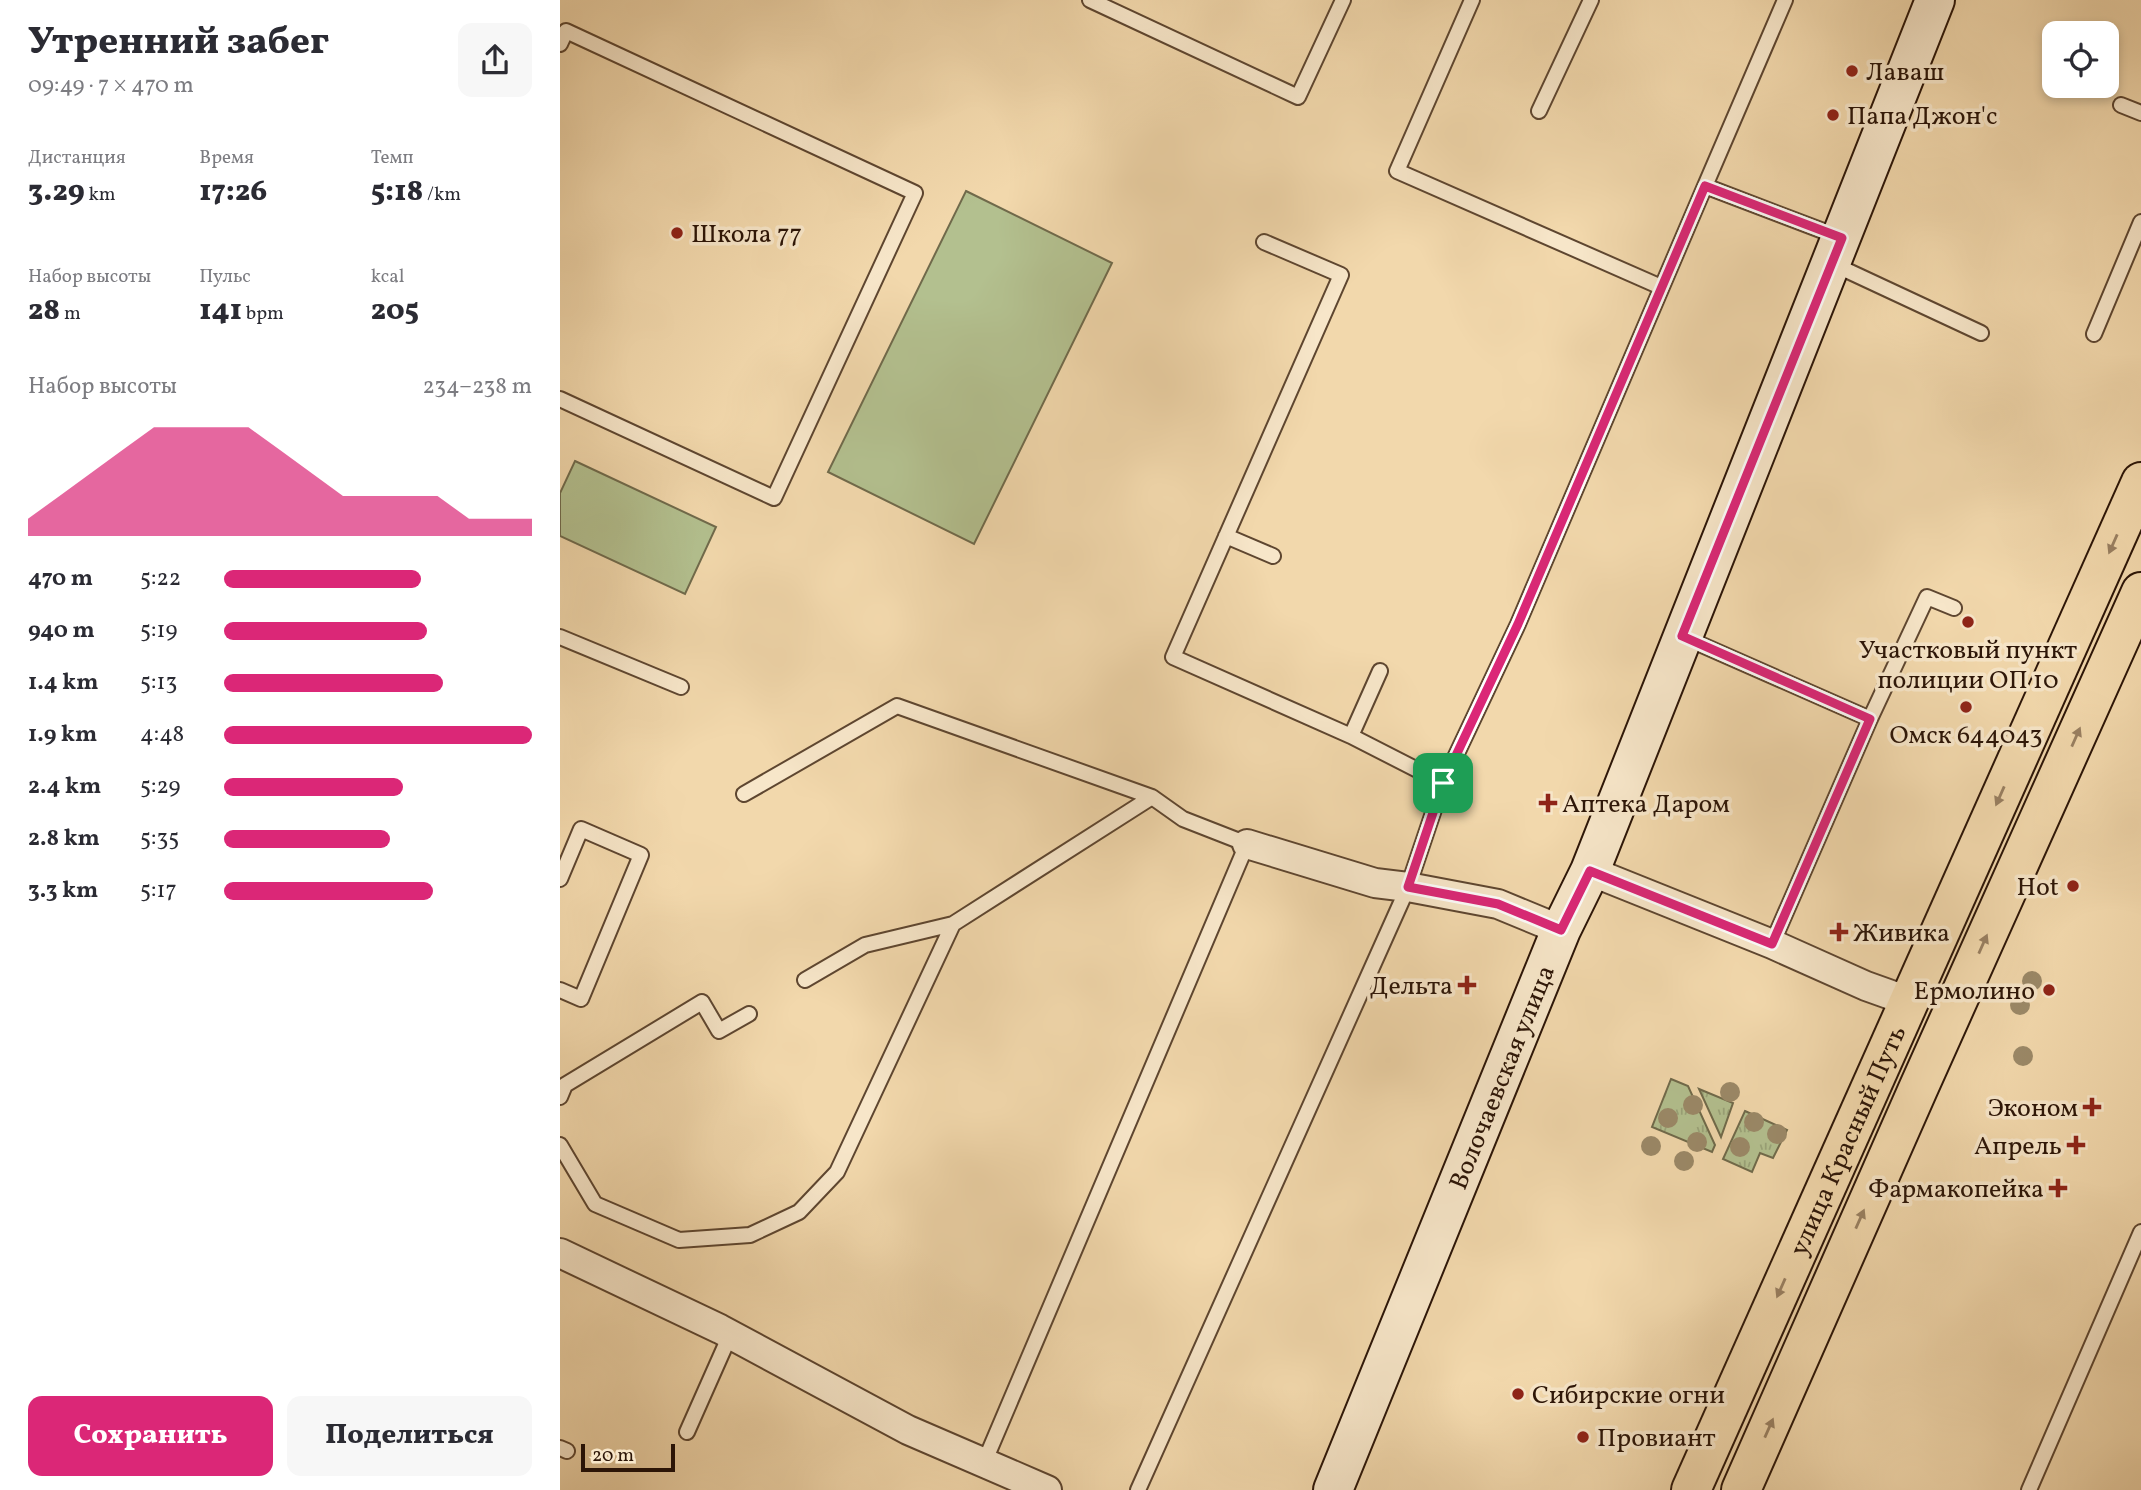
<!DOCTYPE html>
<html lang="ru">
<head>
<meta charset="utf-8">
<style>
  body { margin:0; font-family:Vollkorn,serif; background:#f7f7f7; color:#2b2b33; height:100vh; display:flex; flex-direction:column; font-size:26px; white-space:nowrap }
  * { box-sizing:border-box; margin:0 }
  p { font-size:23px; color:#7c7c81 }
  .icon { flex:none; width:38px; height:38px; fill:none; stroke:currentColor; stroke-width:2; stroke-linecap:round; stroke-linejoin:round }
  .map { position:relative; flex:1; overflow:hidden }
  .details { display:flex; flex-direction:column; background:#fff; width:560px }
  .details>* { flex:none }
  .fabs { position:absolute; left:1482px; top:21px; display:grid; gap:14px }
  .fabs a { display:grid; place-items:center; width:77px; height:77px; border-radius:14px; background:#fff; box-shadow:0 4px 10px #0003; font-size:35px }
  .scale { position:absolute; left:21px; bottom:18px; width:94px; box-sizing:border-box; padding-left:7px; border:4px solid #2c1507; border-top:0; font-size:19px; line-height:24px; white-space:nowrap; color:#2c1507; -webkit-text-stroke:5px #f7e6c9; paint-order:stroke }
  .pin { position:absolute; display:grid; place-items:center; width:60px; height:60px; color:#fff; margin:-30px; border-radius:14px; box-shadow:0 4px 10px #0006 }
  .round { display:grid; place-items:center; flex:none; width:74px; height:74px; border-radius:14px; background:#f7f7f7 }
  .headline { display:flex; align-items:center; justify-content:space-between; height:119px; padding:0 28px }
  h1 { font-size:38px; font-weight:800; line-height:52px }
  .metrics { display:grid; grid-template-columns:repeat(3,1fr); gap:10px; height:119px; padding:7px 28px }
  .metrics div { display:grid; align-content:center }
  .metrics b { font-size:30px; font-weight:800 }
  .metrics small { font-size:19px; font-weight:400 }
  .metrics p { font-size:19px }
  .chart { height:196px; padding:14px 28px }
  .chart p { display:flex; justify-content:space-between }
  .chart svg { width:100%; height:126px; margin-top:7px; fill:#db2777; opacity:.7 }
  .action { display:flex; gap:14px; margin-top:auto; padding:14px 28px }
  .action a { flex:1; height:80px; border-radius:14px; background:#db2777; color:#fff; font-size:28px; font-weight:800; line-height:80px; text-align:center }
  .action a+a { background:#f7f7f7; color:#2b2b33 }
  ul { padding:0 28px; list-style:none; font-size:23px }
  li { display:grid; grid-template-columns:112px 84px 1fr; align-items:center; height:52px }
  li i { height:18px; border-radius:9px; background:#db2777 }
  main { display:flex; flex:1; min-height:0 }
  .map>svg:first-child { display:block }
  .grass { fill:url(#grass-tufts); stroke:#706a4b; stroke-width:2 }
  .park { fill:#b3c08f; stroke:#706a4b; stroke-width:2 }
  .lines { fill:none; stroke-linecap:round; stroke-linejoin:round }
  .lane-casing { stroke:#5e4630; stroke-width:18 }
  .street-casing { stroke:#5e4630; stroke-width:32 }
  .secondary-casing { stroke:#2c1507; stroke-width:42 }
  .primary-casing { stroke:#2c1507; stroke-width:42 }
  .lane { stroke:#f7e6c9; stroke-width:14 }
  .street { stroke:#f7e6c9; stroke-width:28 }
  .secondary { stroke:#f7e6c9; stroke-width:38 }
  .primary { stroke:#f2d8ac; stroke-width:38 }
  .tree { fill:#9b8968 }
  .oneway { fill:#998062 }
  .route-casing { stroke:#fff; stroke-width:14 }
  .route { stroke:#db2777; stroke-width:9 }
  .poi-dot { fill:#8f2418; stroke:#f7e6c9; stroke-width:2.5 }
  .labels { text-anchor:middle; stroke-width:7; stroke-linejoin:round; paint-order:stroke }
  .poi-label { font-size:26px; fill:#2c1507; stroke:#f7e6c9; text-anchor:start }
  .street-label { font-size:26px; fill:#2c1507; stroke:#f7e6c9 }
</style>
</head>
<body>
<main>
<section class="details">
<div class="headline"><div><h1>Утренний забег</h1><p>09:49 · 7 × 470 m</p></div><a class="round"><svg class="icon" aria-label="share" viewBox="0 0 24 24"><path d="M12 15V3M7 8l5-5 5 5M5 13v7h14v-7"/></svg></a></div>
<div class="metrics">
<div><p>Дистанция</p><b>3.29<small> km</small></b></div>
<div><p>Время</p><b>17:26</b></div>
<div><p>Темп</p><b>5:18<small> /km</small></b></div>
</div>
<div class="metrics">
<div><p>Набор высоты</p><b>28<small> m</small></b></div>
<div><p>Пульс</p><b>141<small> bpm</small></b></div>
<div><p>kcal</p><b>205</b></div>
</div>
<div class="chart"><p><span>Набор высоты</span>234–238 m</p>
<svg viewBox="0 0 160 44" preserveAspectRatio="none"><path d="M0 44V38L10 30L20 22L30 14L40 6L50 6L60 6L70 6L80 14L90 22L100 30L110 30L120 30L130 30L140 38L150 38L160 38V44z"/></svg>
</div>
<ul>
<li><b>470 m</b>5:22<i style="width:64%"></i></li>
<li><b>940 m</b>5:19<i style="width:66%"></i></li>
<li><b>1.4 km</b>5:13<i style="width:71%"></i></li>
<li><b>1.9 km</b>4:48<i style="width:100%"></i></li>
<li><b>2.4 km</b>5:29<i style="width:58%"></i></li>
<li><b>2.8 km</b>5:35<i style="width:54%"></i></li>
<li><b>3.3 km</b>5:17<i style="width:68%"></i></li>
</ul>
<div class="action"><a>Сохранить</a><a>Поделиться</a></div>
</section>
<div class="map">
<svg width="1581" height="1490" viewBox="0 0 1581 1490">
  <defs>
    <pattern id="grass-tufts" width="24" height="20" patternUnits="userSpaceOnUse" patternTransform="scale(1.75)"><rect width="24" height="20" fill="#b3c08f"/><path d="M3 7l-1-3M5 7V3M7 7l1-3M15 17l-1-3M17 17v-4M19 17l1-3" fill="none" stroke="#9aa47a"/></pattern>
  </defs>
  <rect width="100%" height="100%" fill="#f2d8ac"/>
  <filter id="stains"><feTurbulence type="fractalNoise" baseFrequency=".00286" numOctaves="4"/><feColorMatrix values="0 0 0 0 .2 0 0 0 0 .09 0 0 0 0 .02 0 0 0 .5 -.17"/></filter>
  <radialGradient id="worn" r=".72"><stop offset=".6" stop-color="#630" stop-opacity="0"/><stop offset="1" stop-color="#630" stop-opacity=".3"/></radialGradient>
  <path class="grass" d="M1111 1079 1128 1086 1155 1145 1152 1152 1092 1127Z
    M1139 1089 1173 1103 1161 1137Z
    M1185 1111 1227 1130 1213 1158 1200 1153 1192 1172 1163 1159Z"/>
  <path class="park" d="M406 191 552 263 414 544 268 472Z
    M15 461 156 527 125 594 0 536V493Z"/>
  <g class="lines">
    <g class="lane-casing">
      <path id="lane" d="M530 0 738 97 783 0
        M912 0 837 171 1101 287
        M0 44 6 31 355 193 214 498 0 399
        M1561 105 1581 113
        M979 111 1031 0
        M1145 186 1225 0
        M704 242 781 275 613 657 791 736 883 783
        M1273 264 1421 333
        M1534 334 1581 222
        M666 536 713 556
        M0 637 121 687
        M1126 638 1310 719
        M791 736 820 671
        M184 794 337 706 592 797
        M0 879 21 829 81 855 21 999 0 990
        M1212 944 1310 719 1367 597 1394 608
        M245 980 305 945 393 924
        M0 1097 5 1085 142 1002 159 1031 189 1014
        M0 1145 35 1204 119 1240 190 1235 239 1212 277 1172 393 924 592 797 623 819 687 844 424 1463
        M127 1432 170 1335
        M0 1448 7 1451
        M578 1490 848 887 883 783 958 624 1145 186 1279 237
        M1469 1490 1581 1232"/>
    </g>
    <g class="street-casing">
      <path id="street" d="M687 844 815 883 848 887 938 904 1001 930
        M1030 871 1212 944 1306 986 1348 1001
        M0 1253 160 1329 348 1430 487 1490"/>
    </g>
    <g class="secondary-casing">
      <g id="secondary">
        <path id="s1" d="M773 1490 1001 930 1030 871 1375 0"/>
      </g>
    </g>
    <g class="primary-casing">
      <g id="primary">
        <path id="s2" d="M1131 1490 1581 482"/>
        <path d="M1181 1490 1358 1089 1581 592"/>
      </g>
    </g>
    <use href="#lane" class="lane"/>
    <use href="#street" class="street"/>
    <use href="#secondary" class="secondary"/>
    <use href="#primary" class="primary"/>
  </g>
  <g class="tree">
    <circle cx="1472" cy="981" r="10"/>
    <circle cx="1460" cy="1005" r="10"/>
    <circle cx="1463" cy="1056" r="10"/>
    <circle cx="1170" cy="1092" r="10"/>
    <circle cx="1133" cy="1105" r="10"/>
    <circle cx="1108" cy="1118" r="10"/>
    <circle cx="1194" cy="1122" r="10"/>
    <circle cx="1217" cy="1134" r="10"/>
    <circle cx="1137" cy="1142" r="10"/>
    <circle cx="1091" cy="1146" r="10"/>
    <circle cx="1180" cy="1147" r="10"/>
    <circle cx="1124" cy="1161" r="10"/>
  </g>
  <defs><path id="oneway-solid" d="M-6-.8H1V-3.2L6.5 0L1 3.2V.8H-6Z" transform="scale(1.75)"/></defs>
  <g class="oneway">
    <use href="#oneway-solid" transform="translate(1553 544) rotate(114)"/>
    <use href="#oneway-solid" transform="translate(1516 737) rotate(-66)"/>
    <use href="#oneway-solid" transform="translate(1440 796) rotate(114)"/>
    <use href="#oneway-solid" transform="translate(1423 944) rotate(-66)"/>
    <use href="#oneway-solid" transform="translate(1300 1219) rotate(-66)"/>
    <use href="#oneway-solid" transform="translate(1221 1288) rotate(114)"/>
    <use href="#oneway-solid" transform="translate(1209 1428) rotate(-66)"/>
  </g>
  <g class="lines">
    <g class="route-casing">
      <path id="route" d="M1145 186 1282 238 1122 636 1310 719 1212 944 1030 871 1001 930 938 904 848 887 883 783 958 624Z"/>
    </g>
    <use href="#route" class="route"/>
  </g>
  <g class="poi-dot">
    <circle cx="1292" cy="71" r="7"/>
    <circle cx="1273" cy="115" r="7"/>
    <circle cx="117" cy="233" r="7"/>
    <circle cx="1408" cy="622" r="7"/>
    <circle cx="1406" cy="707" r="7"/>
    <path d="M984.5 792.5h7v7h7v7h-7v7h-7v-7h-7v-7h7z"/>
    <circle cx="1513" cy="886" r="7"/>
    <path d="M1275.5 921.5h7v7h7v7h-7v7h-7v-7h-7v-7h7z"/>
    <path d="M903.5 974.5h7v7h7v7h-7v7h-7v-7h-7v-7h7z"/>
    <circle cx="1489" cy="990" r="7"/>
    <path d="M1528.5 1096.5h7v7h7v7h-7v7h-7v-7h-7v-7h7z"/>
    <path d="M1512.5 1134.5h7v7h7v7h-7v7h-7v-7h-7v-7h7z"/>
    <path d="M1494.5 1177.5h7v7h7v7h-7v7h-7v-7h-7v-7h7z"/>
    <circle cx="958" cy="1394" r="7"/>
    <circle cx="1023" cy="1437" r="7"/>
  </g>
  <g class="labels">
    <g class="poi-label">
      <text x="1306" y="80">Лаваш</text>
      <text x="1287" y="124">Папа Джон'с</text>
      <text x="131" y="242">Школа 77</text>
      <text x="1408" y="658" text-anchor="middle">Участковый пункт<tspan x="1408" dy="30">полиции ОП 10</tspan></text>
      <text x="1406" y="743" text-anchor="middle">Омск 644043</text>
      <text x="1002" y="812">Аптека Даром</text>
      <text x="1499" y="895" text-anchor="end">Hot</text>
      <text x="1293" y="941">Живика</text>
      <text x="893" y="994" text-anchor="end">Дельта</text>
      <text x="1475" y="999" text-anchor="end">Ермолино</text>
      <text x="1518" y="1116" text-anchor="end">Эконом</text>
      <text x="1502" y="1154" text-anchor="end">Апрель</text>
      <text x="1484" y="1197" text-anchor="end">Фармакопейка</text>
      <text x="972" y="1403">Сибирские огни</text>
      <text x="1037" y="1446">Провиант</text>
    </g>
    <g class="street-label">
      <text dy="9" stroke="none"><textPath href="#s1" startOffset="446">Волочаевская улица</textPath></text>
      <text dy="9" stroke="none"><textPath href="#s2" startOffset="383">улица Красный Путь</textPath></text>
    </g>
  </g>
  <rect width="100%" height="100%" filter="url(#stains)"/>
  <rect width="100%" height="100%" fill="url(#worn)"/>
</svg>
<div class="fabs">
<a><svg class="icon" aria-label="locate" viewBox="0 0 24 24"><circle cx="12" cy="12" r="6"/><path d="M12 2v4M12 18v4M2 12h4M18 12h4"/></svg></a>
</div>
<div class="scale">20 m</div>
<div class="pin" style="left:883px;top:783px;background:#1e9e55"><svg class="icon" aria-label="arrive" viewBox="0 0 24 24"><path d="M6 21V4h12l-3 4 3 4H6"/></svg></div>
</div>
</main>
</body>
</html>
